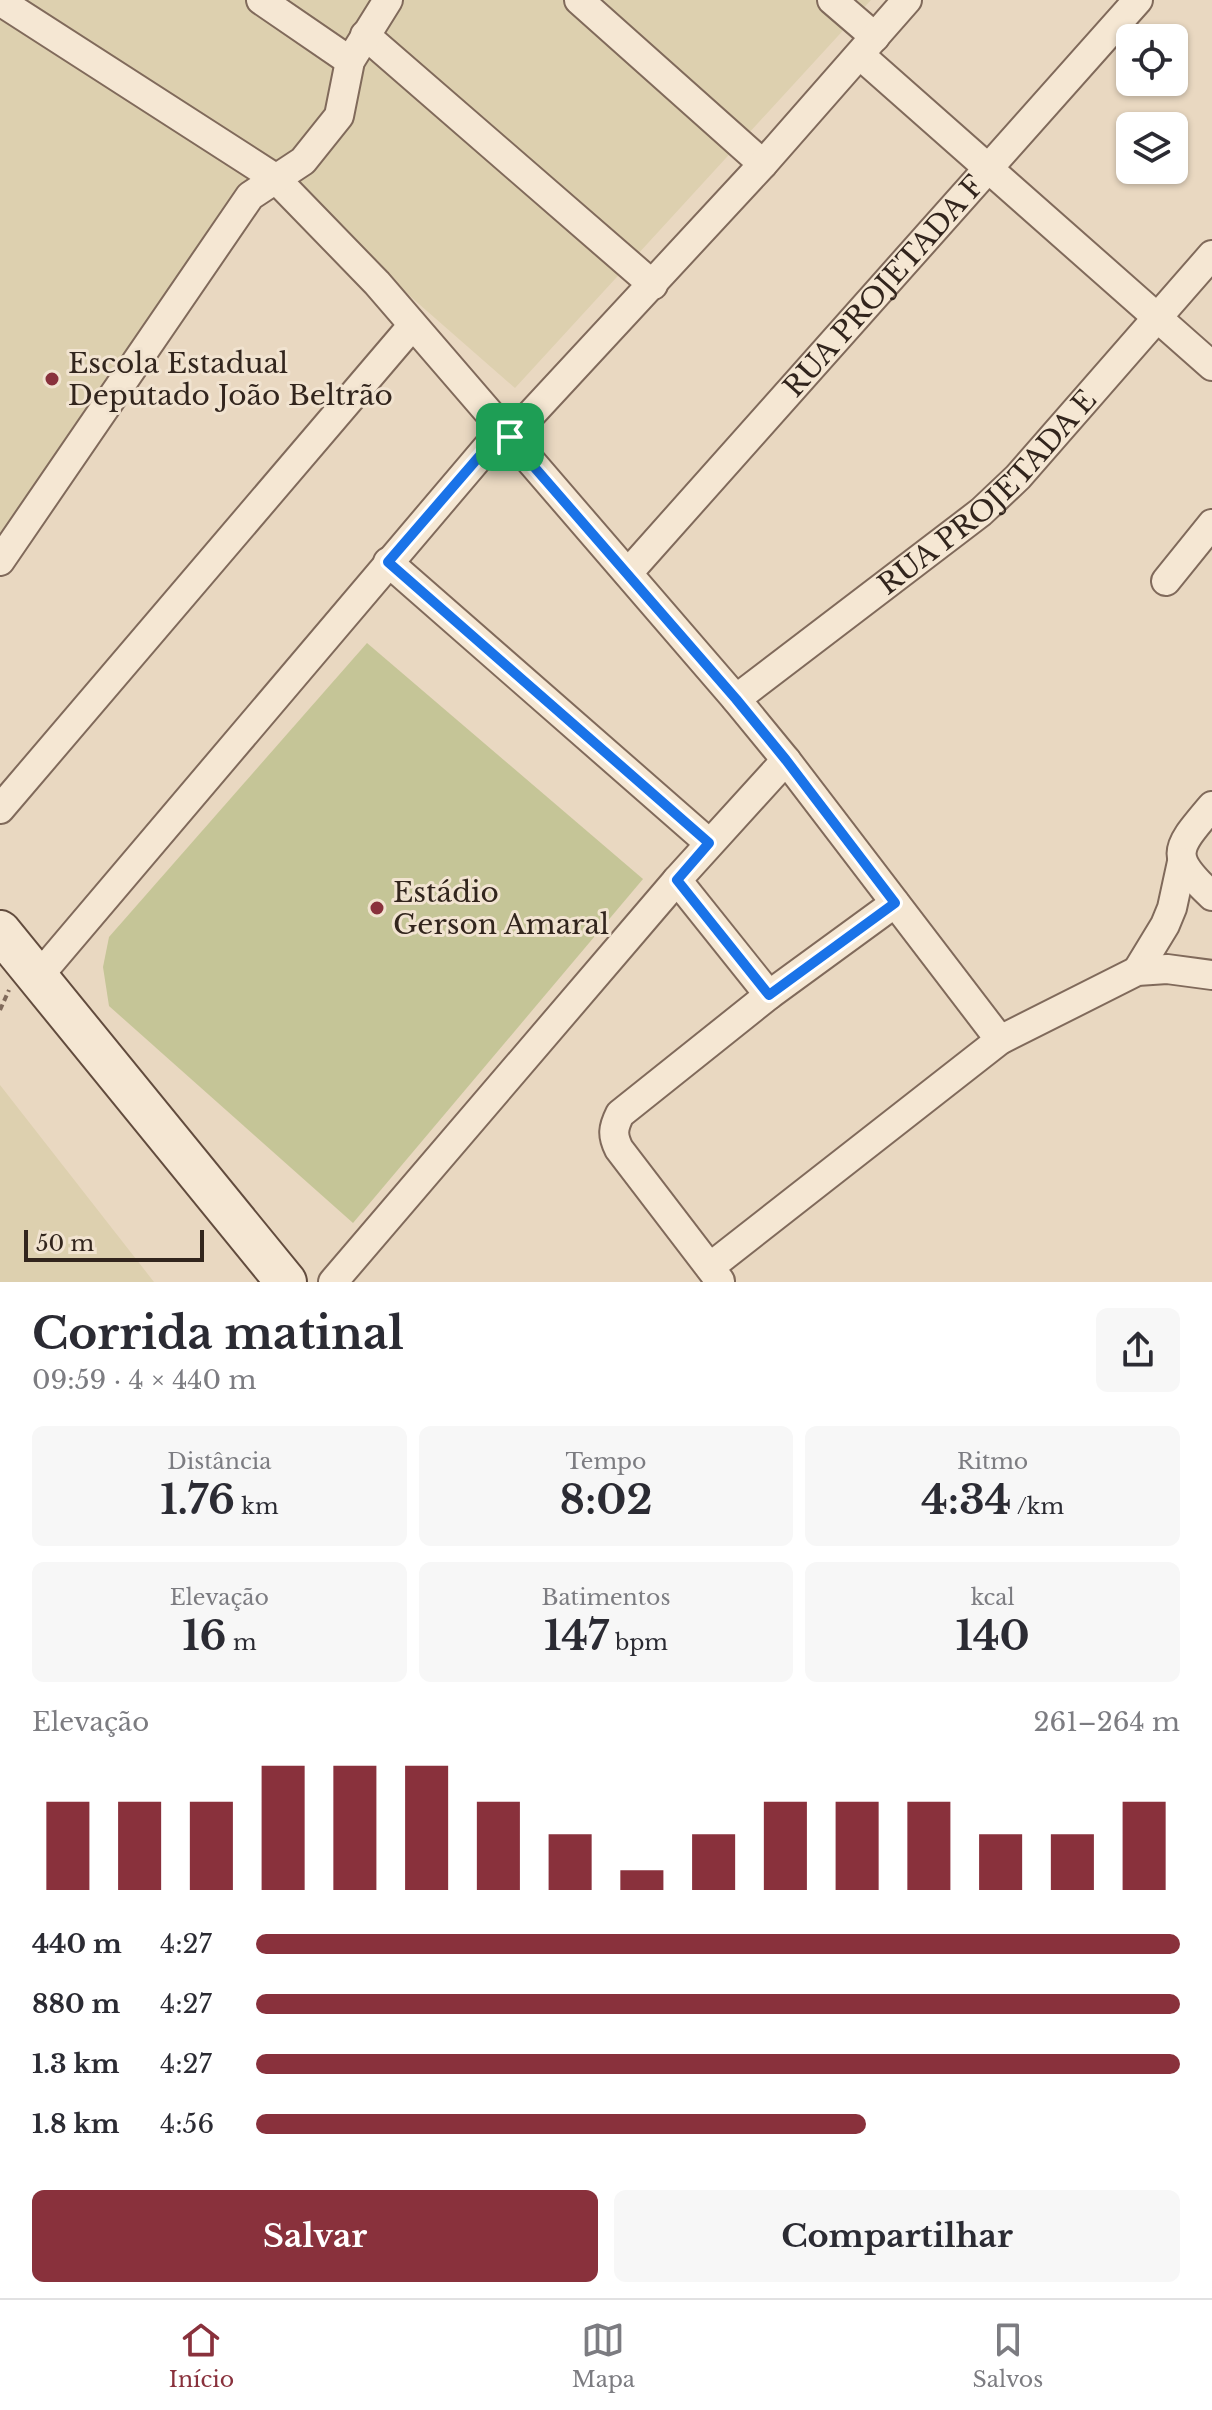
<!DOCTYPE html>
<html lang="pt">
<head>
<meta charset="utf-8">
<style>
  body { margin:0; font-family:"Libre Baskerville",serif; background:#f7f7f7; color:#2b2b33; height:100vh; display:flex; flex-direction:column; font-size:30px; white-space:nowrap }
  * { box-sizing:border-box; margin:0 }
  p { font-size:26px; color:#7c7c81 }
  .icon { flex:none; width:44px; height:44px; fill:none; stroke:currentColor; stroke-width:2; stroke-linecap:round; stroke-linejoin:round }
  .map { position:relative; height:1282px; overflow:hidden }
  .side { display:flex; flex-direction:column; background:#fff; flex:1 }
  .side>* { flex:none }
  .tools { position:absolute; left:1116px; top:24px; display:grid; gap:16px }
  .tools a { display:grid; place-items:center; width:72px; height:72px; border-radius:12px; background:#fff; box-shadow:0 2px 6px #0004; font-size:40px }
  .scale { position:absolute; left:24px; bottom:20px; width:180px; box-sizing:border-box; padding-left:8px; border:4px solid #32251d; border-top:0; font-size:22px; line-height:28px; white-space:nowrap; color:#32251d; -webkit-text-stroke:6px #f1e3d0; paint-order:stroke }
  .pin { position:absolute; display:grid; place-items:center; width:68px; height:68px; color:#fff; margin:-34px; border-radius:16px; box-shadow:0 4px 12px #0006 }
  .round { display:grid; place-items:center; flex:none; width:84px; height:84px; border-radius:12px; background:#f7f7f7 }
  .headline { display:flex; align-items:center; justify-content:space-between; height:136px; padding:0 32px }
  h1 { font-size:44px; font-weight:800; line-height:60px }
  .figures { display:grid; grid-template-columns:repeat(3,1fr); gap:12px; height:136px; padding:8px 32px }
  .figures div { display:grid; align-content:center; border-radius:12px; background:#f7f7f7; text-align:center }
  .figures b { font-size:40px; font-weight:800 }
  .figures small { font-size:22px; font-weight:400 }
  .figures p { font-size:22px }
  .chart { height:224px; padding:16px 32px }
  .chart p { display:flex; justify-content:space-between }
  .chart svg { width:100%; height:144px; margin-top:8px; stroke:#89313c; stroke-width:6 }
  .button { display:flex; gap:16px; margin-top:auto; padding:16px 32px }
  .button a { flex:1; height:92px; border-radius:12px; background:#89313c; color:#fff; font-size:32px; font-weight:800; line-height:92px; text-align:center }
  .button a+a { background:#f7f7f7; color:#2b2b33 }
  ul { padding:0 32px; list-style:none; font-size:26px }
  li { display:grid; grid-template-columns:128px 96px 1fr; align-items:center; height:60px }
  li i { height:20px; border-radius:10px; background:#89313c }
  .tabs { display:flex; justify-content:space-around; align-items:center; height:112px; border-top:2px solid #e1e1e2; background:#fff; font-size:22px; color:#7c7c81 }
  .tabs a { display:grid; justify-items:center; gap:4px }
  .tabs .current { color:#89313c }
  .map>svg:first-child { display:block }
  .farmland { fill:#ddd0af }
  .green { fill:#c5c597 }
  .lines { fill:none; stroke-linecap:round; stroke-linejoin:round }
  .street-casing { stroke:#806a5b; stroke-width:32 }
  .secondary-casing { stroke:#624c3e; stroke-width:44 }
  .path { stroke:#806a5b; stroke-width:4; stroke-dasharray:6 4; stroke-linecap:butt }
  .street { stroke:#f5e7d3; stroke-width:28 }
  .secondary { stroke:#f5e7d3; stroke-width:40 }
  .route-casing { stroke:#fff; stroke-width:16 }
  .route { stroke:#1a73e8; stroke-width:10 }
  .poi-dot { fill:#89313c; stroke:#f1e3d0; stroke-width:3 }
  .labels { text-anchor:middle; stroke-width:6; stroke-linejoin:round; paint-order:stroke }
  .street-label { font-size:28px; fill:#32251d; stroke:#f1e3d0 }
  .poi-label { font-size:28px; fill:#32251d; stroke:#f1e3d0; text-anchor:start }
</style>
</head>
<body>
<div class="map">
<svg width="1212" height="1282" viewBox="0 0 1212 1282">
  <rect width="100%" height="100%" fill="#e9d8c1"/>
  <path class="farmland" d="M0 0H871L515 388 275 178 0 561Z
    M0 1085 154 1282H0Z"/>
  <path class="green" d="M367 643 643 879 353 1223 109 1006 103 967 109 937Z"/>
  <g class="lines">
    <g class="street-casing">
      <g id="street">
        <path d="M261 0 350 61"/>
        <path d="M579 0 763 164"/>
        <path d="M832 0 875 37"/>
        <path d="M0 1 275 178 377 283 736 699 786 760 1000 1040"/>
        <path d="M365 35 653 285"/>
        <path d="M860 55 1212 366"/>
        <path d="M510 437 763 164 907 0"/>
        <path d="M0 561 250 196 303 161 339 116 350 61 388 0"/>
        <path d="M388 562 709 843"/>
        <path id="s1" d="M628 573 1138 0"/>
        <path d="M1166 581 1212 524"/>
        <path id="s2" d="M736 699 981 512 1018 477 1212 255"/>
        <path d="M1212 806C1175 850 1168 855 1212 896"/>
        <path d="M0 809 412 326"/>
        <path d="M677 880 769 995"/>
        <path d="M1137 971 1165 925 1172 908 1182 862"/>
        <path d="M37 978 502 430"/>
        <path d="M710 1267 1000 1040 1137 971 1167 969 1212 975"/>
        <path d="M720 1281 619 1149C612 1135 613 1128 620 1114L769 995 895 903"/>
        <path d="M333 1282 677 880 786 760"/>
      </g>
    </g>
    <g class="secondary-casing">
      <path id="secondary" d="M0 931 286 1282"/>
    </g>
    <path class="path" d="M0 1010 9 990"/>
    <use href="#street" class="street"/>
    <use href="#secondary" class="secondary"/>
  </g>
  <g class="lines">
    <g class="route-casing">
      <path id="route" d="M502 430 736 699 786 760 895 903 769 995 677 880 709 843 388 562Z"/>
    </g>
    <use href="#route" class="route"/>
  </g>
  <g class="poi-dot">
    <circle cx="52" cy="379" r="8"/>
    <circle cx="377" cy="908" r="8"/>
  </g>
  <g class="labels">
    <g class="street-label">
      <text dy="10" stroke="none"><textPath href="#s1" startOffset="384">RUA PROJETADA F</textPath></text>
      <text dy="10" stroke="none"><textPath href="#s2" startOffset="326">RUA PROJETADA E</textPath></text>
    </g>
    <g class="poi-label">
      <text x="68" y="373">Escola Estadual<tspan x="68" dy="32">Deputado João Beltrão</tspan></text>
      <text x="393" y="902">Estádio<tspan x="393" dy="32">Gerson Amaral</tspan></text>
    </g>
  </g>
</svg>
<div class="tools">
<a><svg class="icon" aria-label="locate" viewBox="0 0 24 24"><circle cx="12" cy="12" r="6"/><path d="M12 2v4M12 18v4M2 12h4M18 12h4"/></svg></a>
<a><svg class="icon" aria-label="layers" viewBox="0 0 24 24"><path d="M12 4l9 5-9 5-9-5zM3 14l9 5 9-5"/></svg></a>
</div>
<div class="scale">50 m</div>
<div class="pin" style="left:510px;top:437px;background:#1e9e55"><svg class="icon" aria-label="arrive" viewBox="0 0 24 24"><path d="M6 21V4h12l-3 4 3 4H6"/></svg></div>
</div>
<section class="side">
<div class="headline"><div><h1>Corrida matinal</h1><p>09:59 · 4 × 440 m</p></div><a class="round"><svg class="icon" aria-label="share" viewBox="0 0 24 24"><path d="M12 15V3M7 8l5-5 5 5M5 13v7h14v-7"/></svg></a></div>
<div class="figures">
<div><p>Distância</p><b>1.76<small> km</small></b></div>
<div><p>Tempo</p><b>8:02</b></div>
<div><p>Ritmo</p><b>4:34<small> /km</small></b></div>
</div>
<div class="figures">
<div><p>Elevação</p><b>16<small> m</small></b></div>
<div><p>Batimentos</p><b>147<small> bpm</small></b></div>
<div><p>kcal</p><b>140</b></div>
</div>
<div class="chart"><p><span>Elevação</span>261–264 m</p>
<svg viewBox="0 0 160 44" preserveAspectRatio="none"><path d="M5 44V17M15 44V17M25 44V17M35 44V6M45 44V6M55 44V6M65 44V17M75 44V27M85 44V38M95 44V27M105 44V17M115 44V17M125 44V17M135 44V27M145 44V27M155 44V17"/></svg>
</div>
<ul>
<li><b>440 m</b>4:27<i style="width:100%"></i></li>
<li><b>880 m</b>4:27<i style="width:100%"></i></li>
<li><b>1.3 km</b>4:27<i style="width:100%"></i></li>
<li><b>1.8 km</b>4:56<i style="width:66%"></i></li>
</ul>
<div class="button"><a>Salvar</a><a>Compartilhar</a></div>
</section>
<nav class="tabs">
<a class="current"><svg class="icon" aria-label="home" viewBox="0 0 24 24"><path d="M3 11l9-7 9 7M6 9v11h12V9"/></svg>Início</a>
<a><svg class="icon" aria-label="map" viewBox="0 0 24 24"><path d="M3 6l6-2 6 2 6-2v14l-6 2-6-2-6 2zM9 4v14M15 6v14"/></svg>Mapa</a>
<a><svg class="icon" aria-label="saved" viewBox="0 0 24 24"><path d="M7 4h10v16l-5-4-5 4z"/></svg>Salvos</a>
</nav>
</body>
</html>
